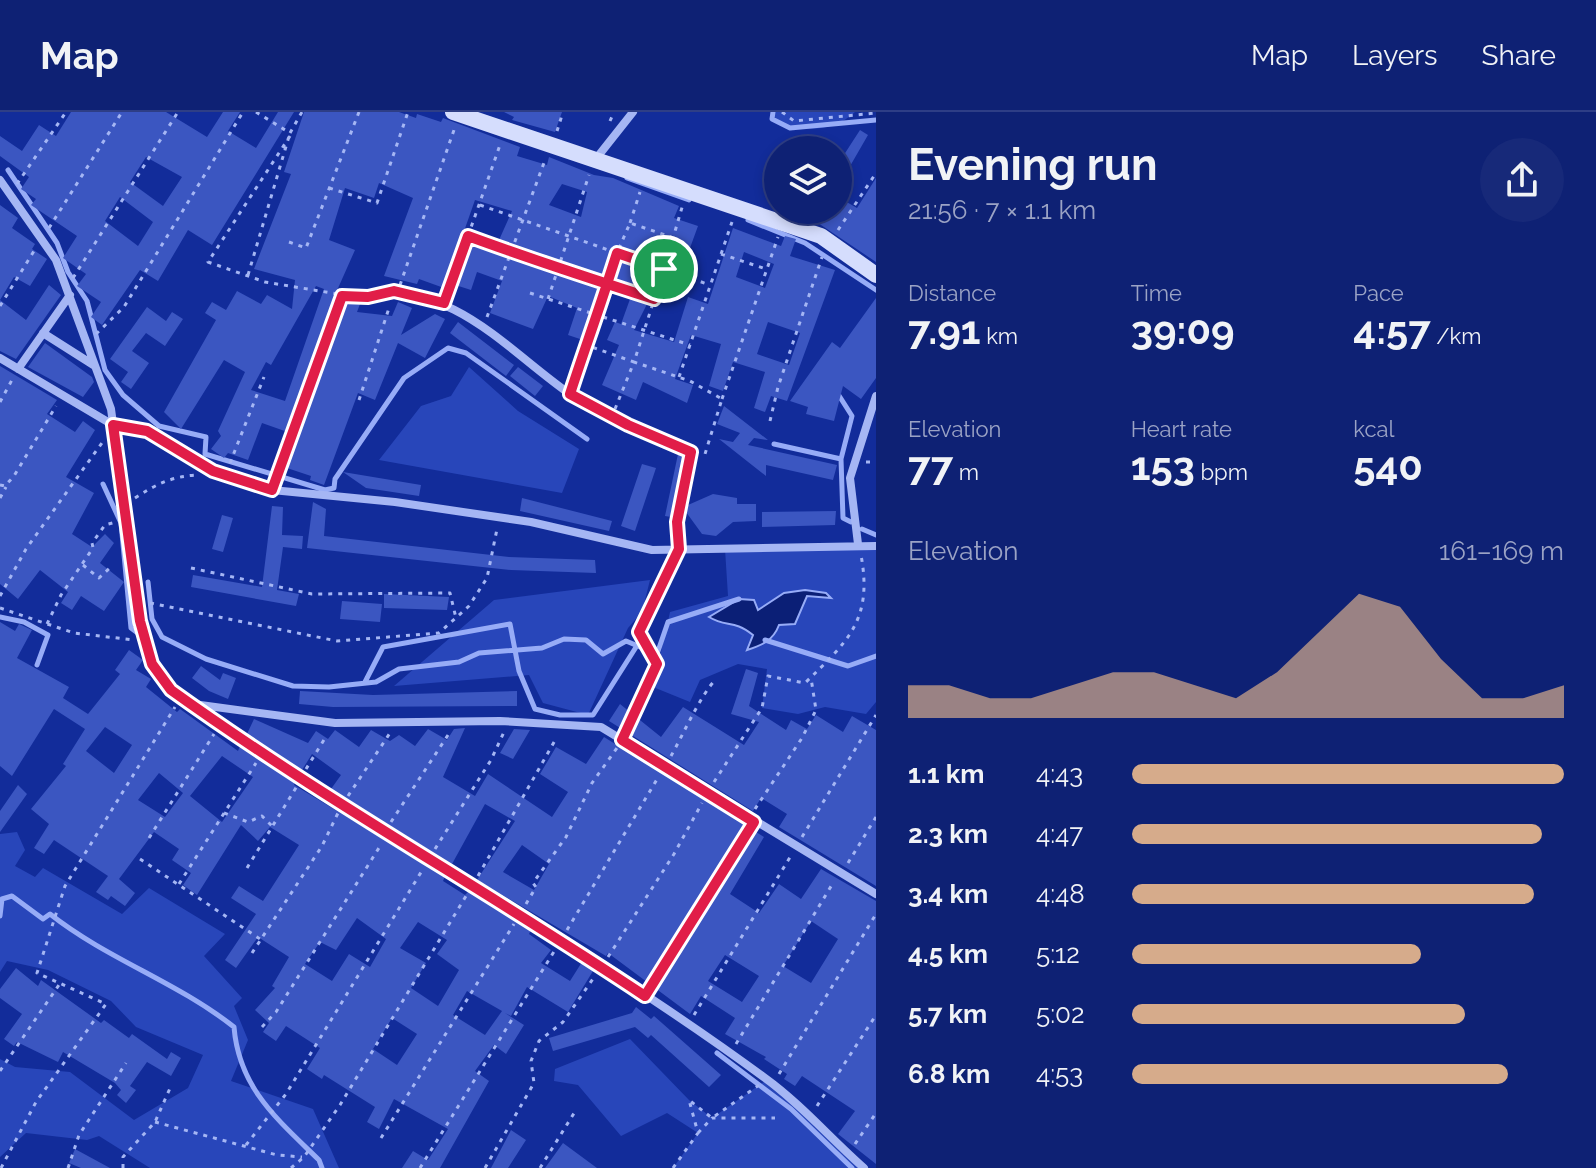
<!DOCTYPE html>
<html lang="en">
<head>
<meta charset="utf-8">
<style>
  body { margin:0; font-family:Raleway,sans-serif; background:#172979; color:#f1f3f6; height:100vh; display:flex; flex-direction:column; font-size:30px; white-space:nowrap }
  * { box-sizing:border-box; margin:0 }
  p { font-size:26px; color:#9ba3c5 }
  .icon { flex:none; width:44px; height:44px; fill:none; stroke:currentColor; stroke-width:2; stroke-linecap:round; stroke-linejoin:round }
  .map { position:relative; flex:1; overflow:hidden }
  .details { display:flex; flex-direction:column; background:#0e2174; width:720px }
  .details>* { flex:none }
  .fabs { position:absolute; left:764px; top:24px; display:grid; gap:16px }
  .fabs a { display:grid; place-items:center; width:88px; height:88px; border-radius:50%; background:#0e2174; box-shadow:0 4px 12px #0003,0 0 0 2px #2e3e86; font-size:40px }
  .pin { position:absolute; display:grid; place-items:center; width:68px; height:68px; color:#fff; margin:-34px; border:4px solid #fff; border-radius:50%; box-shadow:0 2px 8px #0007 }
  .round { display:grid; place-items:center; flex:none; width:84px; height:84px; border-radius:42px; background:#172979 }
  .summary { display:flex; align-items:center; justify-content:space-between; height:136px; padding:0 32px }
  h1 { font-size:44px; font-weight:700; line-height:60px }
  .metrics { display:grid; grid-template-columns:repeat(3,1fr); gap:12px; height:136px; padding:8px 32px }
  .metrics div { display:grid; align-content:center }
  .metrics b { font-size:40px; font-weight:700 }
  .metrics small { font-size:22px; font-weight:400 }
  .metrics p { font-size:22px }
  .chart { height:224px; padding:16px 32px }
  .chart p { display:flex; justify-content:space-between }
  .chart svg { width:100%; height:144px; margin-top:8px; fill:#d6ab8b; opacity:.7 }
  ul { padding:0 32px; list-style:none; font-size:26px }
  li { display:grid; grid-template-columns:128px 96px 1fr; align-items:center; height:60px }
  li i { height:20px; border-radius:10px; background:#d6ab8b }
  header { display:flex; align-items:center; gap:48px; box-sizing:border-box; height:112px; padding:0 40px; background:#0e2174; border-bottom:2px solid #2e3e86 }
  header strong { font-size:38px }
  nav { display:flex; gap:44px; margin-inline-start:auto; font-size:28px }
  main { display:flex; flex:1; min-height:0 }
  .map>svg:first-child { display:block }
  .green { fill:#2846ba }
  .water { fill:#0b1f76; stroke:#97acf7; stroke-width:2 }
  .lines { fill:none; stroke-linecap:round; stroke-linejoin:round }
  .stream { stroke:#97acf7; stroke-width:5 }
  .building { fill:#3b56c1; fill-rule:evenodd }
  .path { stroke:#a5b6f4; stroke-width:3; stroke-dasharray:4 6; stroke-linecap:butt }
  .street { stroke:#a5b6f4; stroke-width:8 }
  .secondary { stroke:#d5ddfd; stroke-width:16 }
  .route-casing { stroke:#fff; stroke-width:16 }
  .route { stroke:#e11d48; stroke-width:10 }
</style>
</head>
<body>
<header>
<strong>Map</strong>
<nav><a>Map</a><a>Layers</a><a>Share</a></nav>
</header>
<main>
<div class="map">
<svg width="876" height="1056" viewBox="0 0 876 1056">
  <rect width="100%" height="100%" fill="#122c9a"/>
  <path class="green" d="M773 0H855C833 21 799 21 772 7Z
    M469 255 518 299 579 337 562 381 379 348 421 294 451 284Z
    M876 434V590L866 602 825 595 798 602 762 596 767 557 738 552 700 568 690 590 653 575 670 500 728 484 725 437Z
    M650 468 642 500 628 516 588 603 543 591 529 563 394 574 494 488Z
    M17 720 25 738 15 754 35 765 43 756 122 802 149 776 225 822 204 844 242 886 234 894 248 928 231 969 313 997 339 1056H150L99 1024 87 1028 26 1021 0 1045V947L15 955 70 960 134 1008 188 976 203 943 136 915 111 889 48 858 7 849 0 860V722Z
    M630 927 689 988 712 1006 768 967 865 1056H673L698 1021 667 1001 621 1024 578 973 554 969 555 957Z"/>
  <path class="water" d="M805 478 826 481 831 486 807 484 795 512 779 513C773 529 762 533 747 538L753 523C733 507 727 516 709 505L739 487 754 488 758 498 784 481Z"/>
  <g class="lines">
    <path class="stream" d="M773 0 772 7 790 16 876 8
      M8 58 57 131 68 160 87 189 105 258 123 283 159 314 206 325 205 342 325 378 334 376 335 367 404 266 448 236 466 241 587 327
      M627 66 689 88
      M748 108 805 131 876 178
      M774 332 841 347 852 304 838 282
      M841 347 843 406 851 410
      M103 372 121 411 131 516 139 522
      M862 417 876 423
      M148 470 152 507 162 525 206 547 293 574 329 575 376 570 399 557 459 550 479 541 542 536 564 527 586 528 603 542 626 529 657 542 668 510 739 487
      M0 505 24 510 48 523 37 553
      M765 528 848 554 876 544
      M365 570 383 535 510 512 519 559 535 597 560 603H593L638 532
      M0 804 2 787 12 784 43 807 50 802C107 847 177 870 234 915 239 976 277 1007 319 1048L322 1056
      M717 941 791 997 852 1056"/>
  </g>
  <path class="building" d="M71 0H166L207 25 223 0H240L228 19 256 36 278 0H294L212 133 188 118 158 169 140 158 102 213 91 205 101 190 77 174 86 162 63 146 77 124 31 93 36 87 21 77 29 65 0 44V24L22 39 39 13 56 24ZM146 45 182 65 163 94 130 70ZM120 85 153 110 138 134 105 109Z
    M304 0H399L416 6 417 2 441 10 443 6 520 35 517 44 547 53 549 45 594 63 613 66 679 94 674 106 698 114 686 147 663 139 645 188 648 190 634 218 674 230 688 185 708 192 733 116 781 134 785 124 796 127 790 144 835 158 787 289 771 284 765 300 754 296 765 260 733 250 723 279 709 274 721 232 691 223 675 267 693 273 687 291 643 270 636 288 602 273 619 233 607 228 615 210 621 212 634 176 606 167 583 228 568 223 577 196 548 184 533 217 490 201 502 169 477 160 471 178 446 170 444 176 419 167 417 172 384 164 413 86 379 71 374 86 345 76 329 128 355 138 335 183 360 192 357 200 392 204 398 190 412 196 401 223 435 202 445 207 425 246 398 231 375 288 358 281 324 373 310 368 311 364 284 355 296 323 262 311 248 348 228 341 224 346 211 337 221 324 218 319 245 260 224 248 181 317 164 300 216 208 205 201 212 190 226 198 237 179 261 192 267 183 292 197 295 168 254 157 291 62 284 60ZM562 72 587 80 581 105 549 93ZM475 88 512 99 495 137 462 125ZM744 140 774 152 765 176 736 165ZM316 174 324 177 285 289 251 278 266 250 271 253ZM768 210 800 221 789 253 757 242Z
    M504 0H562L555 20 512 8 514 5Z
    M860 18 868 23 838 75V52Z
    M876 66V150L818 111 828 98H838V85L857 96Z
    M0 93 18 106 12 116 35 132 32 137 47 147 30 174 14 165 0 188 26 208 49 173 61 183 16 247 0 239Z
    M876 186V266L861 287 843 274 834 309 806 302 808 295 790 289 832 230 840 236Z
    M147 195 166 209 172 200 183 207 165 234 146 221 132 239 149 251 131 277 121 270 128 260 110 247Z
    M458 210 514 253 506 264 450 221Z
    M45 231 92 265 94 270 83 285 28 255Z
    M0 254 57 288 47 302 75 320 83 309 95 318 66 365 94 381 72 422 92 435 105 422 114 431 100 451 124 470 104 499 81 484 72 498 61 491 68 480 40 458 18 487 0 472Z
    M518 255 543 274 535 284 510 264Z
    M724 294 768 328 754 326 748 333 837 353 833 368 766 353V364L719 327 733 330 740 321 717 312Z
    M678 342 683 344 671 405 665 404Z
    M642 352 656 356 635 419 621 414Z
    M343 360 421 373 419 384 366 376Z
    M713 382 737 386V392H756V409L733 410 716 424 702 422 686 400 688 393Z
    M522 386 612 409 609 419 520 399Z
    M313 390 326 397 324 424 509 445 595 448 596 461 511 458 307 436Z
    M272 394 283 395 282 423 303 424 302 437 283 435 277 478 299 482 296 494 191 475 193 463 262 475Z
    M836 399 835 413 762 415V400Z
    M222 403 233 406 223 440 212 437Z
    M384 482 449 485 447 498 384 496Z
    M342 489 382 492 380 510 340 507Z
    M0 510 15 519 19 512 32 518 17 546 69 575 63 586 88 602 120 562 115 558 129 538 143 548 136 558 151 567 146 575 177 600 180 597 238 639 240 634 295 670 294 673 445 764 443 769 465 783 469 779 531 818 529 822 551 838 541 851 570 869 582 850 593 859 568 900 527 875 511 904 505 901 524 913 506 942 494 933 475 959 489 969 440 1056H402L413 1039 428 1048 448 1017 394 987 379 1017 367 1010 375 995 324 963 322 967 307 957 320 936 286 914 276 929 263 920 269 911 255 898 275 876 272 874 289 845 258 825 236 856 225 848 256 802 231 786 239 774 263 789 299 733 270 715 258 729 241 713 197 783 183 773 191 761 172 748 179 737 154 720 119 767 135 781 125 794 111 784 108 788 96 780 108 764 54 728 44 742 34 736 49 712 31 697 66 654 63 652 85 617 54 597 12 664 0 654ZM105 615 132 633 114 661 86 639ZM222 644 253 665 222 710 190 684ZM159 661 183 681 165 705 138 688ZM357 806 386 827 370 855 349 842 332 869 305 852 320 830 336 838ZM418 810 447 828 437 842 459 858 438 894 411 876 426 851 400 836ZM467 879 502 899 485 923 453 903ZM392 906 417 922 397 953 373 937Z
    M201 554 220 568 223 561 236 566 228 587 209 579 192 566Z
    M746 557 758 561 749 594 786 618 791 608 807 617 816 603 843 620 852 604 876 618V774L779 715 787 702 761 686 753 699 609 609 620 592 661 625 683 595 744 633 759 610 731 602Z
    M300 579 373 583 517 579V594L333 595 299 592Z
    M254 607 308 631 316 619 328 627 335 618 359 635 371 618 390 629 399 623 415 634 428 617 447 628 454 617 465 616 443 665 475 684 488 662 552 705 568 680 540 662 556 635 586 652 604 625 764 725 730 782 759 801 779 772 801 787 821 757 876 789V1052L838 1022 855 999 802 964 795 974 784 967 787 962 764 947 766 945 725 922 735 906 701 884 690 902 608 841 606 844 477 768 515 709 485 692 452 752 331 677 341 663 312 642 302 658 247 622ZM522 733 549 752 534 778 503 760ZM811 809 838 827 811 871 783 854ZM725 843 759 864 742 890 708 869Z
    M514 617 530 618 513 647 500 641Z
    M18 673 27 682 0 720V699Z
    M16 856 38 874 41 868 101 911 104 908 129 926 132 922 167 947 171 940 181 946 171 964 147 950 130 974 136 978 126 991 117 983 121 978 115 971 63 940 58 950 17 930 14 934 4 927 22 902 0 886V877Z
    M636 895 651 907 654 904 721 963 709 975 651 923 648 926 635 915 553 939 549 926 632 901Z
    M511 1018 526 1028 508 1056H491Z
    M563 1031 597 1056H545Z
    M75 1037 110 1056H81L69 1051Z"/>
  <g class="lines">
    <path class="path" d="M256 0 290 21 302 0
      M782 0 794 9 876 1
      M610 9 614 0
      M557 19 563 0
      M290 24 208 150 265 170 356 185
      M17 72 66 0
      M329 76 377 91 408 0
      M480 93 617 141 630 111 671 125
      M630 111 640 80
      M49 116 122 0
      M838 118 876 61
      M468 124 500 33
      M289 130 306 136 359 0
      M721 142 763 156
      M663 156 617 141 597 203 690 233
      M664 157 683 92
      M248 163 290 21
      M73 166 178 0
      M400 173 454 18
      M530 181 597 203 586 233 634 250 664 157 710 173
      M446 184 468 124 654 187
      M548 187 589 63
      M0 194 34 139
      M487 205 545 48
      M96 222 124 195 243 0
      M679 265 732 110
      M574 271 586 233
      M722 287 778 125
      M359 288 389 196
      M0 290 13 266
      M615 297 634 250 690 269 722 287 705 342 701 341
      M770 309 778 275 822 145
      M866 350H876
      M230 351 264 265
      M276 367 342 186
      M0 373 5 374 14 364 56 294
      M0 386 6 375
      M135 386C156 372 173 364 198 363
      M83 453 99 466 112 454
      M191 456 312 482 450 481 456 506
      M0 484 26 437 104 328
      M150 491 337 529 439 521 469 494 487 466 497 417
      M0 496 74 521 134 528
      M47 512 61 483 93 436 92 431 105 413 116 410
      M626 619 657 552 639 520 675 450
      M671 644C684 621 700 584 716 567
      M306 657 327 623
      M714 670 762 596 768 564 805 571C848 529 873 508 861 443
      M348 684 390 621
      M755 697 802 626 816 598 811 566
      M224 701 248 710 262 704 273 715
      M391 710 450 620
      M802 725 876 603
      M149 726 214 622
      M435 737 491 648 504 620
      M140 747 260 827
      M848 751 876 705
      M247 756 297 674
      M478 764 557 625
      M179 772 256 651
      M526 792 536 775 533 771 566 725 592 671 617 636
      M567 818 659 664
      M252 841 322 734 338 701
      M608 845 674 742 702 691
      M651 874 749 718
      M694 903 792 742
      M262 915 276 900 382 731
      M736 932 833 771
      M0 959 61 870
      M779 962 876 802
      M817 994 876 903
      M155 1010 277 1043 302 1045
      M698 1021 712 1006H775
      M381 1026 514 812
      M855 1032 876 1001
      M246 1033 286 982 423 757
      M1 1056 36 990 106 892 37 861 65 774 175 595
      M68 1056 79 1023 126 951
      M123 1056V1045L155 1010 171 974
      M291 1056 304 1045 340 993 466 784
      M420 1056 555 838
      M485 1056 534 971 531 949 539 929 563 910 595 864
      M540 1056 576 998
      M673 1056 698 1021 689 988 712 1006 759 973"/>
    <path class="street" d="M595 48 633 0
      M0 68 56 148 111 297 140 509 152 552 171 578C364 716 575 826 765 966 801 992 831 1027 864 1056
      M368 185C450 167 508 239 570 282 606 307 651 322 691 340L677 410 679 437
      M43 221 95 254
      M0 246 113 313 147 319 213 359 272 378 395 390 531 410 652 438 876 434
      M18 257 70 183
      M858 432 850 366 876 284
      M193 592 335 611 500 609 601 615 876 782"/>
    <path class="secondary" d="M453 0 821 124 876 163"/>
  </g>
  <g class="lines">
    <g class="route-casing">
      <path id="route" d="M664 157 654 187C592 167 530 147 468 124L444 191 394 179 368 185 342 184 272 378 213 359 147 319 113 313 140 509 152 552 171 578C324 688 488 779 645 884L754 710 622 628 657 552 639 520 679 437 677 410 691 340 628 313 570 282C582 245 595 209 607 172L617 141 664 157"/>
    </g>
    <use href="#route" class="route"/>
  </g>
</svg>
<div class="fabs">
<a><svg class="icon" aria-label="layers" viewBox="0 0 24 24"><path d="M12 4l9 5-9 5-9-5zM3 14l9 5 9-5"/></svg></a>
</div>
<div class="pin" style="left:664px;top:157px;background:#1e9e55"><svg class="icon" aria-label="arrive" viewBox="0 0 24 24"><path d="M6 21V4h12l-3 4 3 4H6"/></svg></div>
</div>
<section class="details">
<div class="summary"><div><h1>Evening run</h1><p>21:56 · 7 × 1.1 km</p></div><a class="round"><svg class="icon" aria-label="share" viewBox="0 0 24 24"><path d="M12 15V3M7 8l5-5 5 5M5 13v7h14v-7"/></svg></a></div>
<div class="metrics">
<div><p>Distance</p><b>7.91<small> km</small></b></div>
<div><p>Time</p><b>39:09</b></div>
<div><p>Pace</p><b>4:57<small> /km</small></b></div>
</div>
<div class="metrics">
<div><p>Elevation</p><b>77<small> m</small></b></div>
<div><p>Heart rate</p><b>153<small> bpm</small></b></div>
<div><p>kcal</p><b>540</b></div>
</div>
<div class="chart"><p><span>Elevation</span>161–169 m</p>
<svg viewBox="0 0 160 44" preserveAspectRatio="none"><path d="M0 44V34L10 34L20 38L30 38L40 34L50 30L60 30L70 34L80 38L90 30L100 18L110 6L120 10L130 26L140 38L150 38L160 34V44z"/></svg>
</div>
<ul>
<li><b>1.1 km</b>4:43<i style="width:100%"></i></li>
<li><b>2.3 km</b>4:47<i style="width:95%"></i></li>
<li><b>3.4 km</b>4:48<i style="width:93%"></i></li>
<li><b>4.5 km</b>5:12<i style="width:67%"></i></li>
<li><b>5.7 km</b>5:02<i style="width:77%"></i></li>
<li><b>6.8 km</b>4:53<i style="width:87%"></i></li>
</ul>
</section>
</main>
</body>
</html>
